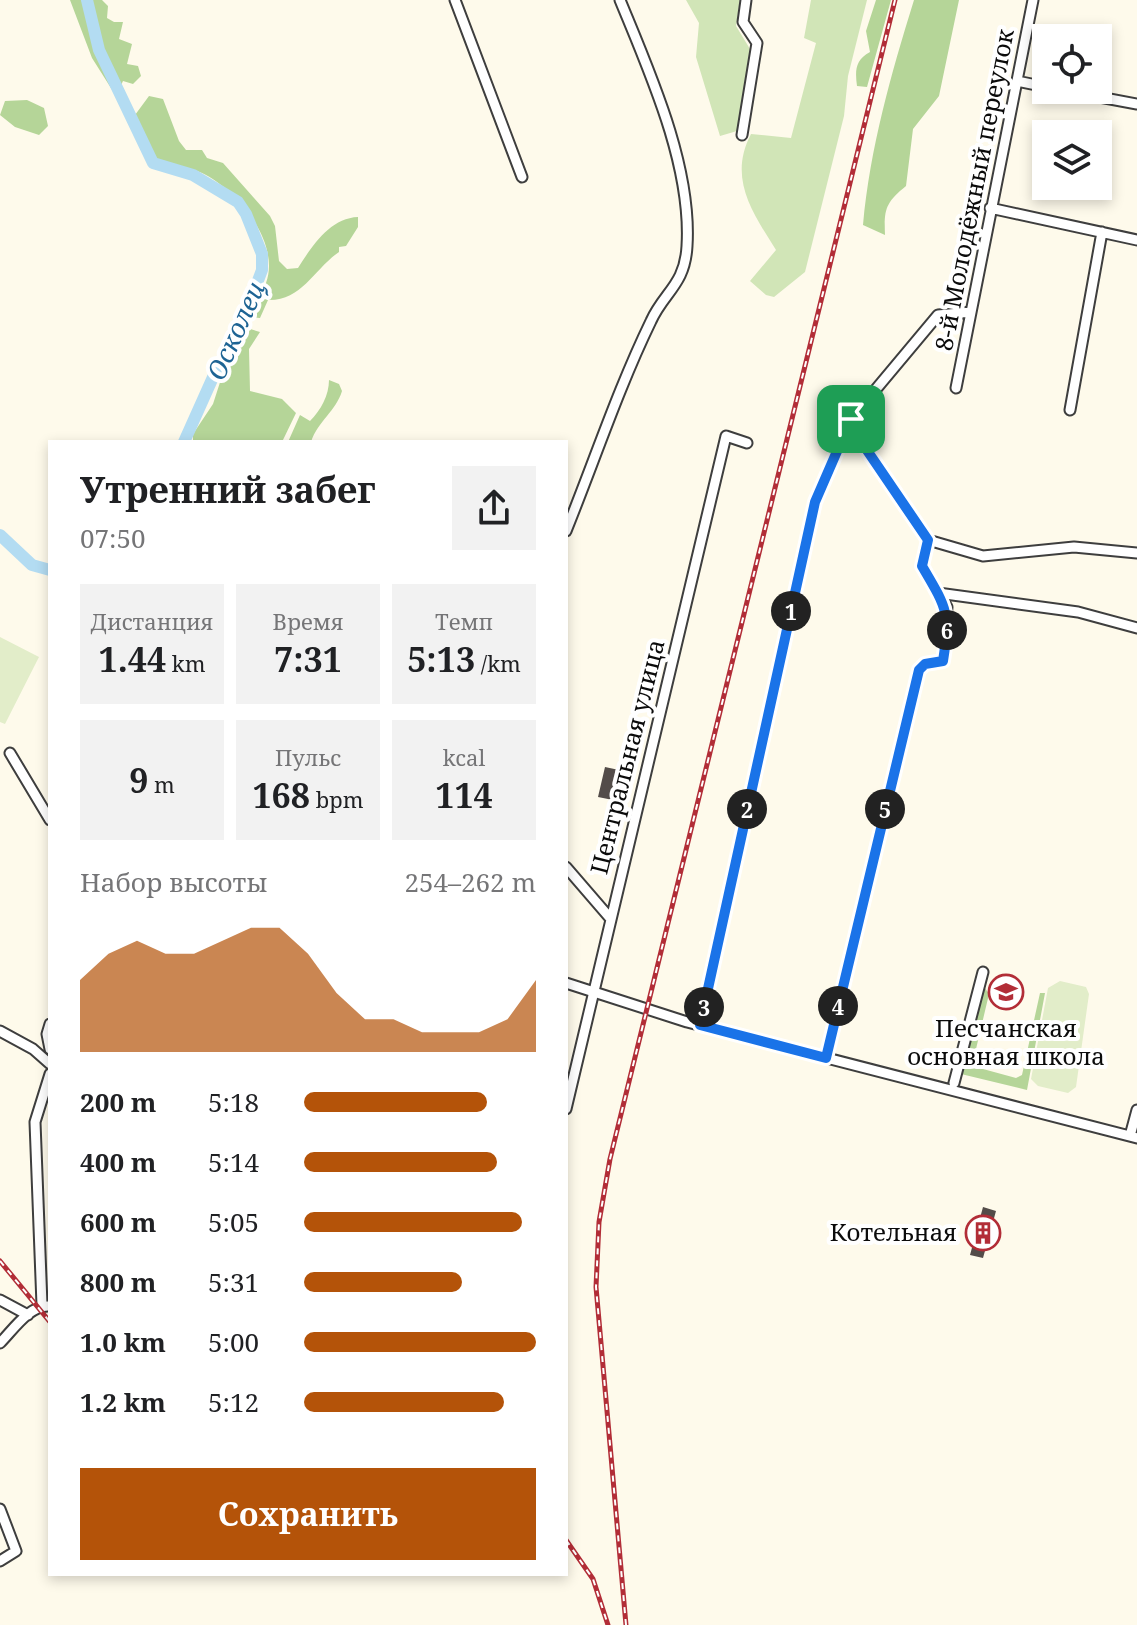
<!DOCTYPE html>
<html lang="ru">
<head>
<meta charset="utf-8">
<style>
  body { margin:0; font-family:"Noto Serif",serif; background:#f2f2f2; color:#202124; height:100vh; display:flex; flex-direction:column; font-size:30px; white-space:nowrap }
  * { box-sizing:border-box; margin:0 }
  p { font-size:26px; color:#757577 }
  .icon { flex:none; width:44px; height:44px; fill:none; stroke:currentColor; stroke-width:2; stroke-linecap:round; stroke-linejoin:round }
  .map { position:relative; flex:1; overflow:hidden }
  .details { position:absolute; left:48px; top:440px; width:520px; height:1136px; display:flex; flex-direction:column; background:#fff; border-radius:0px; box-shadow:0 4px 12px #0003 }
  .details>* { flex:none }
  .controls { position:absolute; left:1032px; top:24px; display:grid; gap:16px }
  .controls a { display:grid; place-items:center; width:80px; height:80px; border-radius:0px; background:#fff; box-shadow:0 4px 12px #0003; font-size:40px }
  .pin { position:absolute; display:grid; place-items:center; width:68px; height:68px; color:#fff; margin:-34px; border-radius:16px; box-shadow:0 4px 12px #0006 }
  .km { position:absolute; width:40px; height:40px; margin:-20px; border-radius:50%; background:#222; color:#fff; font-size:22px; line-height:40px; text-align:center }
  .round { display:grid; place-items:center; flex:none; width:84px; height:84px; border-radius:0px; background:#f2f2f2 }
  .headline { display:flex; align-items:center; justify-content:space-between; height:136px; padding:0 32px }
  h1 { font-size:36px; font-weight:700; line-height:60px }
  .metrics { display:grid; grid-template-columns:repeat(3,1fr); gap:12px; height:136px; padding:8px 32px }
  .metrics div { display:grid; align-content:center; border-radius:0px; background:#f2f2f2; text-align:center }
  .metrics b { font-size:34px; font-weight:700 }
  .metrics small { font-size:22px; font-weight:400 }
  .metrics p { font-size:22px }
  .chart { height:224px; padding:16px 32px }
  .chart p { display:flex; justify-content:space-between }
  .chart svg { width:100%; height:144px; margin-top:8px; fill:#b45309; opacity:.7 }
  .button { display:flex; gap:16px; margin-top:auto; padding:16px 32px }
  .button a { flex:1; height:92px; border-radius:0px; background:#b45309; color:#fff; font-size:32px; font-weight:700; line-height:92px; text-align:center }
  ul { padding:0 32px; list-style:none; font-size:26px }
  li { display:grid; grid-template-columns:128px 96px 1fr; align-items:center; height:60px }
  li i { height:20px; border-radius:10px; background:#b45309 }
  .map>svg:first-child { display:block }
  .green { fill:#d1e5b7 }
  .forest { fill:#b5d598 }
  .pitch { fill:#e2edc9 }
  .lines { fill:none; stroke-linecap:round; stroke-linejoin:round }
  .river { stroke:#b3dcf2; stroke-width:12 }
  .building { fill:#534c49 }
  .minor-casing { stroke:#3e3e3e; stroke-width:13 }
  .minor { stroke:#fff; stroke-width:9 }
  .rail-casing { stroke:#b22d37; stroke-width:5 }
  .rail { stroke:#fff; stroke-width:2; stroke-dasharray:6; stroke-linecap:butt }
  .route-casing { stroke:#fff; stroke-width:16 }
  .route { stroke:#1a73e8; stroke-width:10 }
  .labels { text-anchor:middle; stroke-width:8; stroke-linejoin:round; paint-order:stroke }
  .street-label { font-size:24px; fill:#0b0b0b; stroke:#fff }
  .poi-label { font-size:24px; fill:#0b0b0b; stroke:#fff }
  .water-label { font-size:26px; font-style:italic; fill:#1e6494; stroke:#fff }
</style>
</head>
<body>
<div class="map">
<svg width="1137" height="1625" viewBox="0 0 1137 1625">
  <rect width="100%" height="100%" fill="#fefaeb"/>
  <path class="green" d="M686 0H740L736 26 750 49 737 131 720 136 696 57 699 23Z
    M811 0H867L848 76 844 116 805 272 774 297 766 295 750 281 776 250C752 212 728 178 751 134L791 138 816 43 804 38Z"/>
  <path class="forest" d="M70 0H102L108 6 107 18 114 22H123L119 39 132 44 127 64 138 66 141 76 133 84 123 81 116 96 92 58Z
    M876 0H891L867 87 857 86C855 71 855 60 870 52L866 31Z
    M914 0H959L939 96 913 129 906 186C885 203 884 210 885 235L863 225C870 148 891 74 914 0Z
    M149 96 163 99 179 141 186 150H202L207 158 223 163 270 216 275 226 279 261 287 269 298 268C312 246 330 218 358 217V227L346 246 339 247V252C314 269 302 301 268 300L260 318 250 317C253 304 261 295 266 283 281 242 236 189 202 173 187 166 167 170 154 160 144 153 139 127 135 115Z
    M27 100 44 108 48 126 39 135 15 127 0 115 5 101Z
    M247 328 260 332 249 349 250 391 282 399 296 413 282 442H193V434L213 404 223 373Z
    M329 380 339 384 342 391C336 411 318 421 311 442H288L300 415 310 421C321 410 329 395 329 380Z
    M985 988 989 994 972 1066 1016 1078 1022 1075 1040 993H1045L1027 1090 961 1074 981 991Z"/>
  <path class="pitch" d="M0 637 39 657 5 724 0 722Z
    M1060 981 1086 987 1089 994 1076 1087 1068 1093 1038 1086 1031 1079 1048 988Z"/>
  <g class="lines">
    <path class="river" d="M87 0 99 50 153 163 193 175 238 202 246 214 262 254V270L239 331 214 375 184 442
      M0 535 32 565 50 570"/>
  </g>
  <path class="building" d="M605 767 619 770 613 800 598 797Z
    M983 1207 996 1211 983 1258 970 1255Z"/>
  <g class="lines">
    <g class="minor-casing">
      <path id="minor" d="M455 0 522 177
        M1017 81 1046 87
        M1062 90 1137 104
        M742 135 757 43 743 22 746 0
        M990 208 1137 240
        M956 388 1033 0
        M1070 410 1102 232
        M851 419 860 440 928 540 983 556 1074 547 1137 553
        M566 531C594 462 618 389 651 321 664 292 685 285 687 246 692 166 650 73 620 0
        M928 540 922 566 938 593 1078 612 1137 628
        M10 753 50 820
        M566 867 610 918
        M566 983 687 1022 1137 1138
        M50 1024 47 1034 50 1049
        M700 1025 815 502 851 419 938 315 971 312
        M0 1031 33 1049 50 1064
        M826 1058 919 670 925 664 943 661 947 607 938 593
        M954 1083 983 972
        M566 1109 726 436 747 443
        M1130 1136 1137 1110
        M0 1300 28 1315
        M42 1305 35 1122 50 1074
        M0 1343C13 1330 30 1304 50 1306
        M0 1509 16 1551 0 1561"/>
    </g>
    <use href="#minor" class="minor"/>
    <g class="rail-casing">
      <path id="rail" d="M0 1261 50 1322
        M566 1540 593 1579 608 1625
        M626 1625 596 1287 599 1222 610 1159 895 0"/>
    </g>
    <use href="#rail" class="rail"/>
  </g>
  <g class="lines">
    <g class="route-casing">
      <path id="route" d="M851 419 860 440 928 540 922 566C946 607 951 612 943 661L925 664 919 670 826 1058 700 1025 815 502Z"/>
    </g>
    <use href="#route" class="route"/>
  </g>
  <defs>
    <g id="school-ring" transform="scale(1.8)"><circle r="9.5" fill="#fff" stroke="#b22d37" stroke-width="1.5"/><path d="M0-5L7-2L0 1L-7-2ZM-4 1L0 2.5L4 1V4Q0 6-4 4Z" fill="#b22d37"/></g>
    <g id="building-ring" transform="scale(1.8)"><circle r="9.5" fill="#fff" stroke="#b22d37" stroke-width="1.5"/><path d="M-4-6H4V6H1V3H-1V6H-4ZM-2.5-4.3h1.7v1.8h-1.7ZM.8-4.3h1.7v1.8H.8ZM-2.5-1h1.7V.8h-1.7ZM.8-1h1.7V.8H.8Z" fill="#b22d37"/></g>
  </defs>
  <g fill-rule="evenodd">
    <use href="#school-ring" x="1006" y="992"/>
    <use href="#building-ring" x="983" y="1233"/>
  </g>
  <g class="labels">
    <g class="street-label">
      <text transform="translate(975 190) rotate(-79)" y="8">8-й Молодёжный переулок</text>
      <text transform="translate(628 757) rotate(-76)" y="8">Центральная улица</text>
    </g>
    <g class="poi-label">
      <text x="1006" y="1037">Песчанская<tspan x="1006" dy="28">основная школа</tspan></text>
      <text x="957" y="1241" text-anchor="end">Котельная</text>
    </g>
    <g class="water-label">
      <text transform="translate(236 331) rotate(-66)" y="9">Осколец</text>
    </g>
  </g>
</svg>
<div class="controls">
<a><svg class="icon" aria-label="locate" viewBox="0 0 24 24"><circle cx="12" cy="12" r="6"/><path d="M12 2v4M12 18v4M2 12h4M18 12h4"/></svg></a>
<a><svg class="icon" aria-label="layers" viewBox="0 0 24 24"><path d="M12 4l9 5-9 5-9-5zM3 14l9 5 9-5"/></svg></a>
</div>
<div class="pin" style="left:851px;top:419px;background:#1e9e55"><svg class="icon" aria-label="arrive" viewBox="0 0 24 24"><path d="M6 21V4h12l-3 4 3 4H6"/></svg></div>
<b class="km" style="left:791px;top:611px">1</b>
<b class="km" style="left:747px;top:809px">2</b>
<b class="km" style="left:704px;top:1007px">3</b>
<b class="km" style="left:838px;top:1006px">4</b>
<b class="km" style="left:885px;top:809px">5</b>
<b class="km" style="left:947px;top:630px">6</b>
<section class="details">
<div class="headline"><div><h1>Утренний забег</h1><p>07:50</p></div><a class="round"><svg class="icon" aria-label="share" viewBox="0 0 24 24"><path d="M12 15V3M7 8l5-5 5 5M5 13v7h14v-7"/></svg></a></div>
<div class="metrics">
<div><p>Дистанция</p><b>1.44<small> km</small></b></div>
<div><p>Время</p><b>7:31</b></div>
<div><p>Темп</p><b>5:13<small> /km</small></b></div>
</div>
<div class="metrics">
<div><b>9<small> m</small></b></div>
<div><p>Пульс</p><b>168<small> bpm</small></b></div>
<div><p>kcal</p><b>114</b></div>
</div>
<div class="chart"><p><span>Набор высоты</span>254–262 m</p>
<svg viewBox="0 0 160 44" preserveAspectRatio="none"><path d="M0 44V22L10 14L20 10L30 14L40 14L50 10L60 6L70 6L80 14L90 26L100 34L110 34L120 38L130 38L140 38L150 34L160 22V44z"/></svg>
</div>
<ul>
<li><b>200 m</b>5:18<i style="width:79%"></i></li>
<li><b>400 m</b>5:14<i style="width:83%"></i></li>
<li><b>600 m</b>5:05<i style="width:94%"></i></li>
<li><b>800 m</b>5:31<i style="width:68%"></i></li>
<li><b>1.0 km</b>5:00<i style="width:100%"></i></li>
<li><b>1.2 km</b>5:12<i style="width:86%"></i></li>
</ul>
<div class="button"><a>Сохранить</a></div>
</section>
</div>
</body>
</html>
